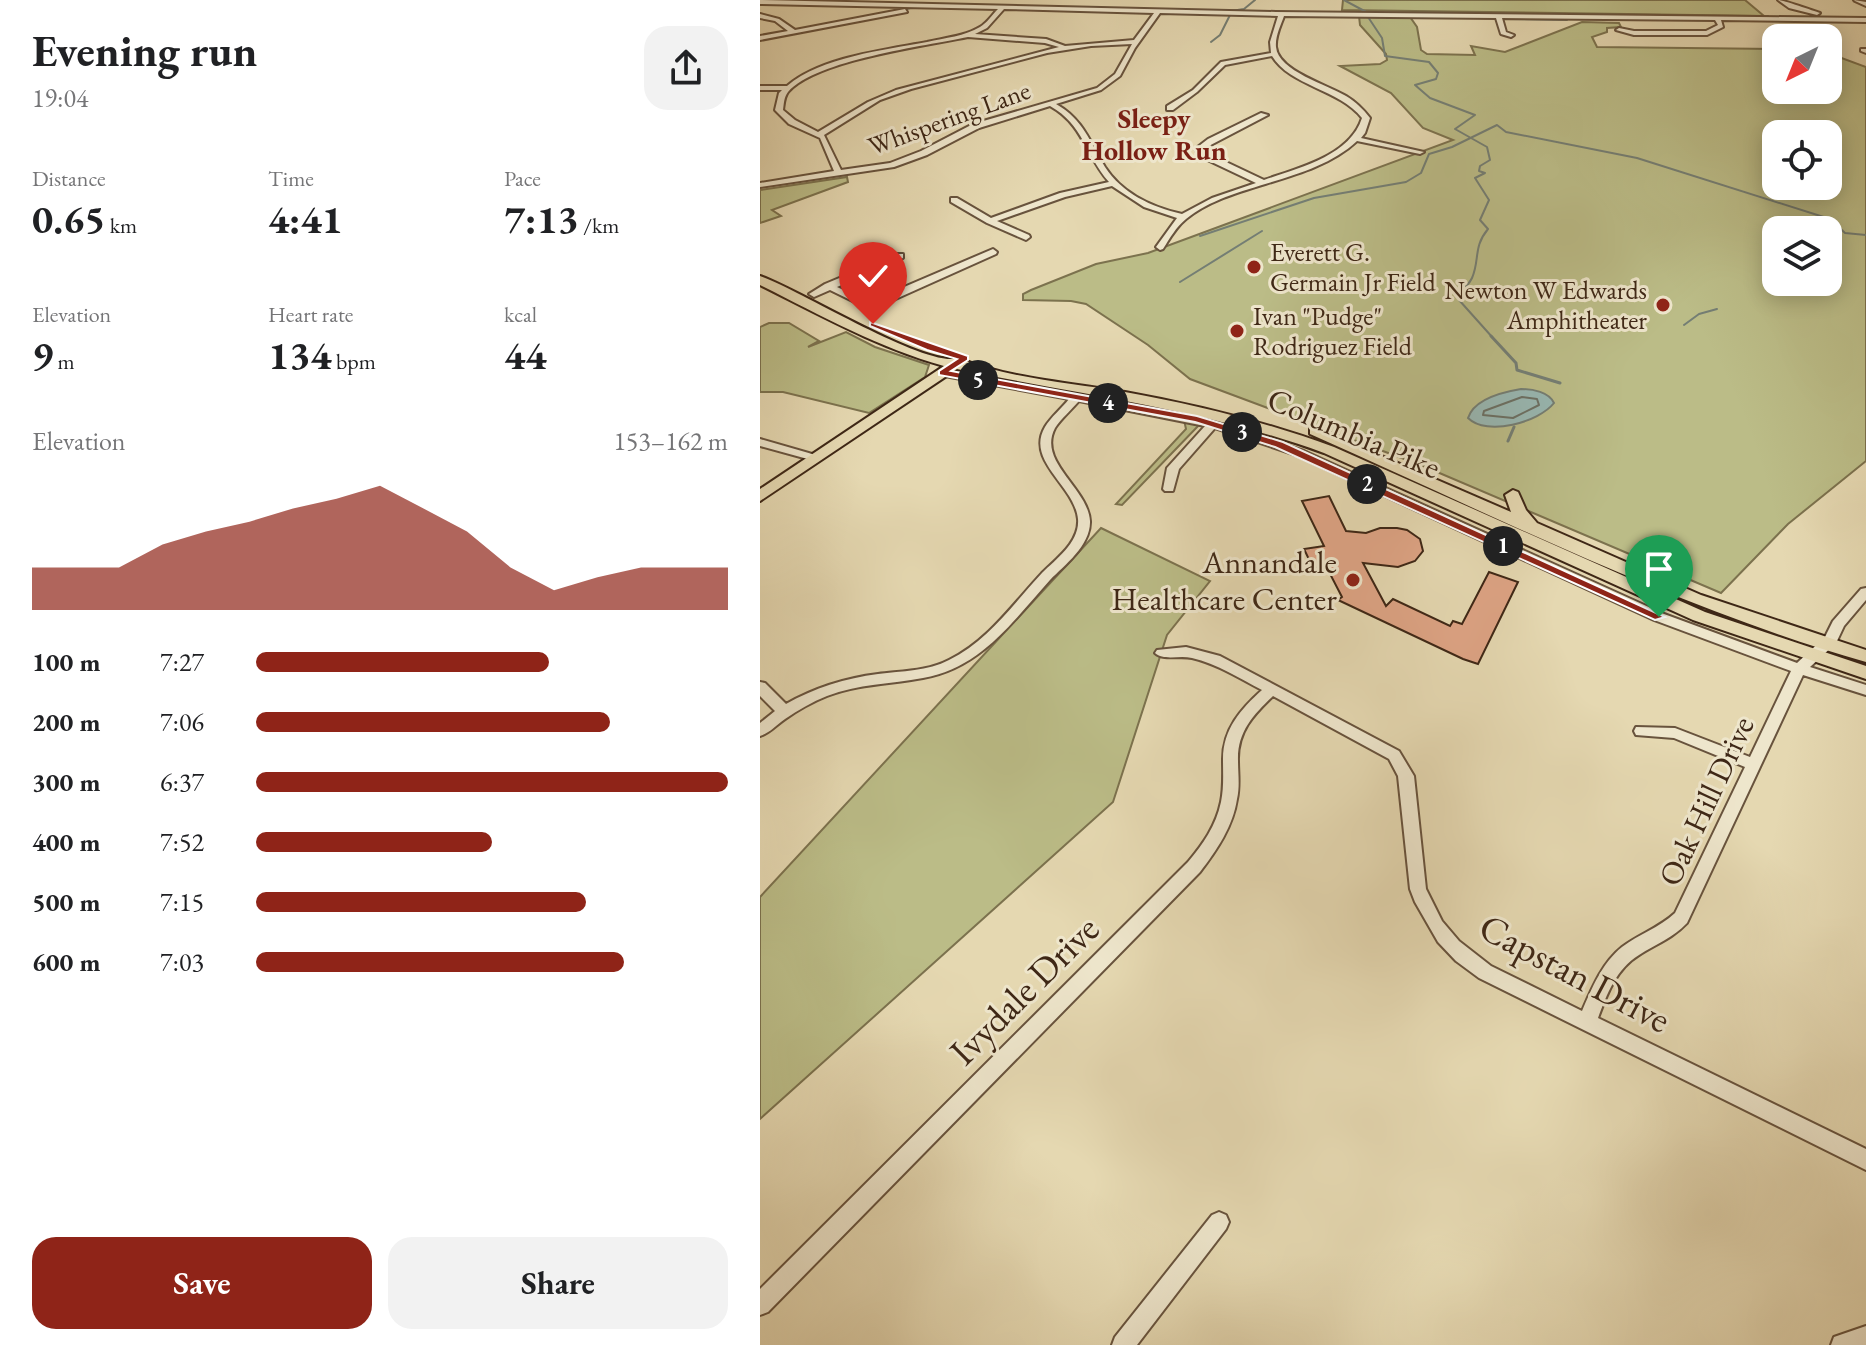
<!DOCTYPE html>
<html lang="en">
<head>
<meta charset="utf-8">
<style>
  body { margin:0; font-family:"EB Garamond",serif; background:#f2f2f2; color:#202124; height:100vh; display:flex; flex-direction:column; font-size:30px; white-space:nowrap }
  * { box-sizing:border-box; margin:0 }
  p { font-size:26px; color:#757577 }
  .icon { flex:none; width:44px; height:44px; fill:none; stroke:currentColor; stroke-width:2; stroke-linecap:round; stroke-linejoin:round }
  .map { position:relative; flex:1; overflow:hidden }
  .sheet { display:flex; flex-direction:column; background:#fff; width:760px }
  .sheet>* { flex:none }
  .needle { width:52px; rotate:223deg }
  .tools { position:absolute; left:1002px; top:24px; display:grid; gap:16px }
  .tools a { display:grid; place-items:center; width:80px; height:80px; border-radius:16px; background:#fff; box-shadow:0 4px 20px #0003; font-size:40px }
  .pin { position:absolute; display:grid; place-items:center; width:68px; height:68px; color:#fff; margin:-82px -34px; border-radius:50% 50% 50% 0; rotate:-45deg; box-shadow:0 0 8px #0007 }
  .pin .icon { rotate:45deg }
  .km { position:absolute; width:40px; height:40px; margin:-20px; border-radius:50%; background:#222; color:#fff; font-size:22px; line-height:40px; text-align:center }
  .round { display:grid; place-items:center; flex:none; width:84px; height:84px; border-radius:24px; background:#f2f2f2 }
  .summary { display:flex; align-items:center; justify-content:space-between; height:136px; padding:0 32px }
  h1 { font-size:44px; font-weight:700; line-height:60px }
  .figures { display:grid; grid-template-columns:repeat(3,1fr); gap:12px; height:136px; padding:8px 32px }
  .figures div { display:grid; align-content:center }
  .figures b { font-size:40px; font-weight:700 }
  .figures small { font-size:22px; font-weight:400 }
  .figures p { font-size:22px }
  .chart { height:224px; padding:16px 32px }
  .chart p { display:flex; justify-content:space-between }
  .chart svg { width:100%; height:144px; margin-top:8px; fill:#8f2418; opacity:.7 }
  .cta { display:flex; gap:16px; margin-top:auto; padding:16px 32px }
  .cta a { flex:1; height:92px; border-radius:24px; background:#8f2418; color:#fff; font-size:32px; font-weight:700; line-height:92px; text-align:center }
  .cta a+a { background:#f2f2f2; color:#202124 }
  ul { padding:0 32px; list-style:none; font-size:26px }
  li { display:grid; grid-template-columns:128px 96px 1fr; align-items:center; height:60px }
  li i { height:20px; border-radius:10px; background:#8f2418 }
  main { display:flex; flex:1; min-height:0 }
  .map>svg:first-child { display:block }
  .green { fill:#bbbc87; stroke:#7c724e; stroke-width:2; fill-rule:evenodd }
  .water { fill:#98b8b3; stroke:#747e74; stroke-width:2 }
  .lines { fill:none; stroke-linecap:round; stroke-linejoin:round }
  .shore { stroke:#6b7064; stroke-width:2 }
  .stream-far1 { stroke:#747e74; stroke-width:2 }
  .stream { stroke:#747e74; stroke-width:3 }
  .building { fill:#dea485; stroke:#3e2716; stroke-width:2 }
  .minor-casing { stroke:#68533d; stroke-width:4 }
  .major-casing { stroke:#3e2716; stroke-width:4 }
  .minor { fill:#eee6cc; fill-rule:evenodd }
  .major { fill:#e5d8b1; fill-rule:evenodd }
  .route { fill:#8f2418; stroke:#fff; stroke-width:2 }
  .poi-dot { fill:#8f2418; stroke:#eee6cc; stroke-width:3 }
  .labels { text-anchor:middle; stroke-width:6; stroke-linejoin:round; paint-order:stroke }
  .far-street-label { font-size:26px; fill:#3e2716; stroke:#eee6cc }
  .far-poi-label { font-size:26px; fill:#3e2716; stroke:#eee6cc; text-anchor:start }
  .far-neighbourhood-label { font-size:28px; font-weight:bold; fill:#7a1f14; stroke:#eee6cc }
  .street-label { font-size:32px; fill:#3e2716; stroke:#eee6cc }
  .poi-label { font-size:32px; fill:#3e2716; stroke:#eee6cc; text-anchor:end }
  .near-street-label { font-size:38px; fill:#3e2716; stroke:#eee6cc }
</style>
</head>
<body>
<main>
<section class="sheet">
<div class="summary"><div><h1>Evening run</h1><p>19:04</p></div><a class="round"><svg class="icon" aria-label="share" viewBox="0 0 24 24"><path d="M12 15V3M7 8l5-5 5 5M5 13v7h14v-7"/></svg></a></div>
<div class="figures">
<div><p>Distance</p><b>0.65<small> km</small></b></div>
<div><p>Time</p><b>4:41</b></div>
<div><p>Pace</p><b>7:13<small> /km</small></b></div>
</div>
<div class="figures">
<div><p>Elevation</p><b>9<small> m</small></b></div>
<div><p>Heart rate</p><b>134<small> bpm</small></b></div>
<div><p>kcal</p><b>44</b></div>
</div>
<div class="chart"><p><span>Elevation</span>153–162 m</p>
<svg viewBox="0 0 160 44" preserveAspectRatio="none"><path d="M0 44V31L10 31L20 31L30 24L40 20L50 17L60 13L70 10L80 6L90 13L100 20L110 31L120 38L130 34L140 31L150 31L160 31V44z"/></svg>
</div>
<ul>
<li><b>100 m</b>7:27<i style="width:62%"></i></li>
<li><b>200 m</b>7:06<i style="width:75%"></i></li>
<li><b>300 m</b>6:37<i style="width:100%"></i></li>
<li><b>400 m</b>7:52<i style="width:50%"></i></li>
<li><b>500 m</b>7:15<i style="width:70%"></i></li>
<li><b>600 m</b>7:03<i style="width:78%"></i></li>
</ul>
<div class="cta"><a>Save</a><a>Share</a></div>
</section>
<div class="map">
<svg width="1106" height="1345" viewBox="0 0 1106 1345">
  <rect width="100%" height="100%" fill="#e5d8b1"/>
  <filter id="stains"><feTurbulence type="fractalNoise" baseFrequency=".0025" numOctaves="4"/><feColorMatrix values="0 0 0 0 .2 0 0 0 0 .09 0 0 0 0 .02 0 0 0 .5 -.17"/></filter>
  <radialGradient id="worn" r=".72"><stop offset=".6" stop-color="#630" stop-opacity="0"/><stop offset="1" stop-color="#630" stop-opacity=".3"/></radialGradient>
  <path class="green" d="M583 0H985L1004 16 582 10Z
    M599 16 650 17 657 27 661 50 667 54 715 55 711 46 745 52 822 22 859 23 861 27 847 28V32L832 37 837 47 1016 49V90H1068V53L1106 67V461L1028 524 961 593 663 466 430 379 388 345 326 304 311 301 263 300V294L271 290 336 264 388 253 693 140 663 128 631 93 580 66 620 64 627 60 626 54 600 25ZM1016 134H1068V186H1016ZM1016 230H1068V282H1016Z
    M87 177 88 182 12 210 21 216 0 223V190Z
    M9 323H29L59 341 48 347 86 332 115 347 169 365 165 377 109 413 23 392H0V327Z
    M424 420 440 424 362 505 356 504 426 429Z
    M341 528 450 581 407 635 353 802 0 1119V897Z"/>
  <path class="water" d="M761 389C773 389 789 392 794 403 779 422 727 437 708 418 714 399 743 392 761 389Z"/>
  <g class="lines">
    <path class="shore" d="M762 397 777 399 779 405 753 418 723 415 724 411Z"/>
    <path class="stream-far1" d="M584 0 610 14
      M140 11 157 6
      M471 11 484 9 495 0
      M126 16 135 14
      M608 17 622 38 625 56 669 62 678 73 676 79 655 85 670 98 715 115 695 129 727 147 730 160 720 166 719 171 725 173 715 178 729 200 720 220 728 229C713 247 720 259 712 278 708 287 700 289 699 300L733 338
      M1002 17 1008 16
      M698 18H730
      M747 19 807 20
      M451 42 460 35 471 13
      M440 236 554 198 646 182 661 173 669 154 692 147 737 125 746 132 877 158 1070 219 1085 233 1106 235
      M420 282 502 231
      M924 325 939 314 957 309"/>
    <path class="stream" d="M731 336 756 363 757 370 800 383
      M748 441 754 427"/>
  </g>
  <path class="building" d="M569 496 586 531 606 533 620 528H637L647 530 660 539 663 551 655 561 638 567 603 563 626 606 633 599 690 626 693 621 702 624 729 572 758 582 718 664 703 659 578 600 582 597 566 566 553 568 544 549 564 546 542 501Z"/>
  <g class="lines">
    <g class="minor-casing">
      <path id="minor" d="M0 0 516 12 1106 18V22L961 20 963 27 947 35H874L856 30 859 28 874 31H946L958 25 955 20 742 18 746 32 754 35 751 37 741 34 736 18 524 16C521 25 515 36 516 47 518 71 568 85 586 96 596 102 603 109 610 118L605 133 601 138 664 152 660 154 597 141C551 184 471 182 426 219 416 227 410 238 403 249L400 250 396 247 417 218 384 207 352 186 305 197 237 221 269 235 270 237 266 240 227 223 191 202V198H197L231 218 300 193 349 182C325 155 324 125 290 106L219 128 167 155 134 167 0 187V183L74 171 60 138 29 124 15 110 19 93 22 90H0V86H27C61 57 124 50 167 42 185 38 205 36 220 27 227 23 232 15 238 9L0 4ZM244 9 394 13 374 40 305 46 286 39 215 34 227 28ZM400 13 518 16 510 42 511 53 461 62 433 90 407 106V110H413L437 92 465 65 512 56C530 86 579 89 602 118 590 156 538 168 504 180L445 152 443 149 508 115 501 113 448 139 435 149 439 156 496 183 452 198 422 214C391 207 362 193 345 167 330 142 323 119 296 104L341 90 360 76 375 48ZM208 37 285 43 299 47 136 90 108 102 58 132 35 120 23 110C24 103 24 97 28 92 56 60 165 46 208 37ZM372 44 355 74 337 88 213 124 161 151 130 163 81 170 64 135 120 100 151 89 287 53 331 46Z
        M1018 0C1023 0 1054 11 1060 13L1057 15 1029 8Z
        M1094 0 1106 2V6L1095 1Z
        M145 9 147 12 0 40V36L28 31 15 21 0 18V14L19 19 35 30Z
        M1101 49H1106V53L1101 51Z
        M233 249 237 252 236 254 111 310 70 290 54 297 49 294 65 284 137 254H143V258L77 287 109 302Z
        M183 370 408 411 457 422 544 451 904 614 1037 663 1065 637 1073 621 1101 589 1106 588V600L1084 626 1076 643 1050 667 1106 685V695L1043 675 927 923C913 938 896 944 879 955 856 969 847 994 838 1018L1106 1149V1170L719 978 696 961 678 942 655 902 650 889 638 776 629 759 513 696C493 715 477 732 478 761 478 774 480 786 477 799 473 826 457 850 440 872L8 1312 0 1315V1289L428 862C443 844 456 826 461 802 464 788 463 774 463 759 463 729 481 709 502 690 479 678 457 664 432 658 419 655 404 661 395 653L397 650 426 647 460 656 639 751 654 776 666 889 682 921 699 941 731 966 822 1011C832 988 842 963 862 947 879 934 899 928 915 913L985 767 914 738 876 735 874 731 876 727 915 728 990 757 1031 671 894 620 536 455 455 428 419 469 413 491H405L403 489 407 468 445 426 319 401C312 409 301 419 295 428 277 462 328 488 330 521 331 545 305 565 290 580 253 621 221 668 163 678 131 684 98 684 67 696 52 702 38 710 25 719 16 725 10 733 0 736V723L15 711 0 696V682L5 683 26 704C54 688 86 678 118 674 142 671 168 671 189 660 228 641 253 604 282 573 296 559 320 542 318 519 315 486 265 461 285 427 291 417 302 408 309 399L179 375V371Z
        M0 439 59 456 61 458 55 461 0 446Z
        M459 1212 466 1215 469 1222 466 1229 377 1345H352L355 1337 452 1215Z
        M1106 1326V1345H1071L1074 1337Z"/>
    </g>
    <g class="major-casing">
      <path id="major" d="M0 276C39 289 166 369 199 358 245 378 312 383 365 392 437 405 506 422 574 447L945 612 1106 666V679L933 620 564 453C445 409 320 395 197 369L0 501V489L184 366C119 348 60 315 0 285Z
        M555 427 751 512 745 495 753 490 758 492 766 510 777 523 941 595 1106 650V662C913 607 733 515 550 434V428Z"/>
    </g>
    <use href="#minor" class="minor"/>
    <use href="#major" class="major"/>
  </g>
  <path class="route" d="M110 322 208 356V360L191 371 437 416 523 442 905 617 895 620 515 447 435 422 179 375V371L197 359 167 350 110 326Z"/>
  <g class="poi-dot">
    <circle cx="494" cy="267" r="8"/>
    <circle cx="903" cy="305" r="8"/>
    <circle cx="477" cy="331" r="8"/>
    <circle cx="593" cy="580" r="8"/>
  </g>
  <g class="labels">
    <g class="far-street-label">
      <text transform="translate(189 118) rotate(-20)" y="9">Whispering Lane</text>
    </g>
    <g class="far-poi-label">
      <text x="510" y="261">Everett G.<tspan x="510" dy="30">Germain Jr Field</tspan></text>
      <text x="887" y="299" text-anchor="end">Newton W Edwards<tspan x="887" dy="30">Amphitheater</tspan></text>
      <text x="493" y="325">Ivan "Pudge"<tspan x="493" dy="30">Rodriguez Field</tspan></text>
    </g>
    <g class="far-neighbourhood-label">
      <text x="394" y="128">Sleepy<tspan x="394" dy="32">Hollow Run</tspan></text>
    </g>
    <g class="street-label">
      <text transform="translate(594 433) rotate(23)" y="11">Columbia Pike</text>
      <text transform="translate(946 801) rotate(-65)" y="11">Oak Hill Drive</text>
    </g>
    <g class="poi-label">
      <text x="577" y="573">Annandale<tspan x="577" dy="37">Healthcare Center</tspan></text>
    </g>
    <g class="near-street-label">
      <text transform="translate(815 973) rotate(28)" y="13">Capstan Drive</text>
      <text transform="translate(264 990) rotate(-45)" y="13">Ivydale Drive</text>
    </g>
  </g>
  <rect width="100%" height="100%" filter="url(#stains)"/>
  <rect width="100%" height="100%" fill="url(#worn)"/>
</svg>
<div class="tools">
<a><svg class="needle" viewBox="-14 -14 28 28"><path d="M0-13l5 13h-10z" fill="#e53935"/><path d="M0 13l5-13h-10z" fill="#757577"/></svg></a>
<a><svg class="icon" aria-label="locate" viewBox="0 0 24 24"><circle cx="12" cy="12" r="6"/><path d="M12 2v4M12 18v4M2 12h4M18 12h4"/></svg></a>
<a><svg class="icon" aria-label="layers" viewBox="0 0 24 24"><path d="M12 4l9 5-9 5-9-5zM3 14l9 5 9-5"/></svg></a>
</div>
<div class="pin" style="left:899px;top:617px;background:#1e9e55"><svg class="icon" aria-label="arrive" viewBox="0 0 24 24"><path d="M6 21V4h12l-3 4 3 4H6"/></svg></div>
<div class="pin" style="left:113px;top:324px;background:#d93025"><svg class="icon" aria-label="check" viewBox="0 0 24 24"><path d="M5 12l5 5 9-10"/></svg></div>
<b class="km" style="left:743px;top:546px">1</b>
<b class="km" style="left:607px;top:484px">2</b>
<b class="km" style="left:482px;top:432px">3</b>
<b class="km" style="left:348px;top:403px">4</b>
<b class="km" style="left:218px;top:380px">5</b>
</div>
</main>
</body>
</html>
